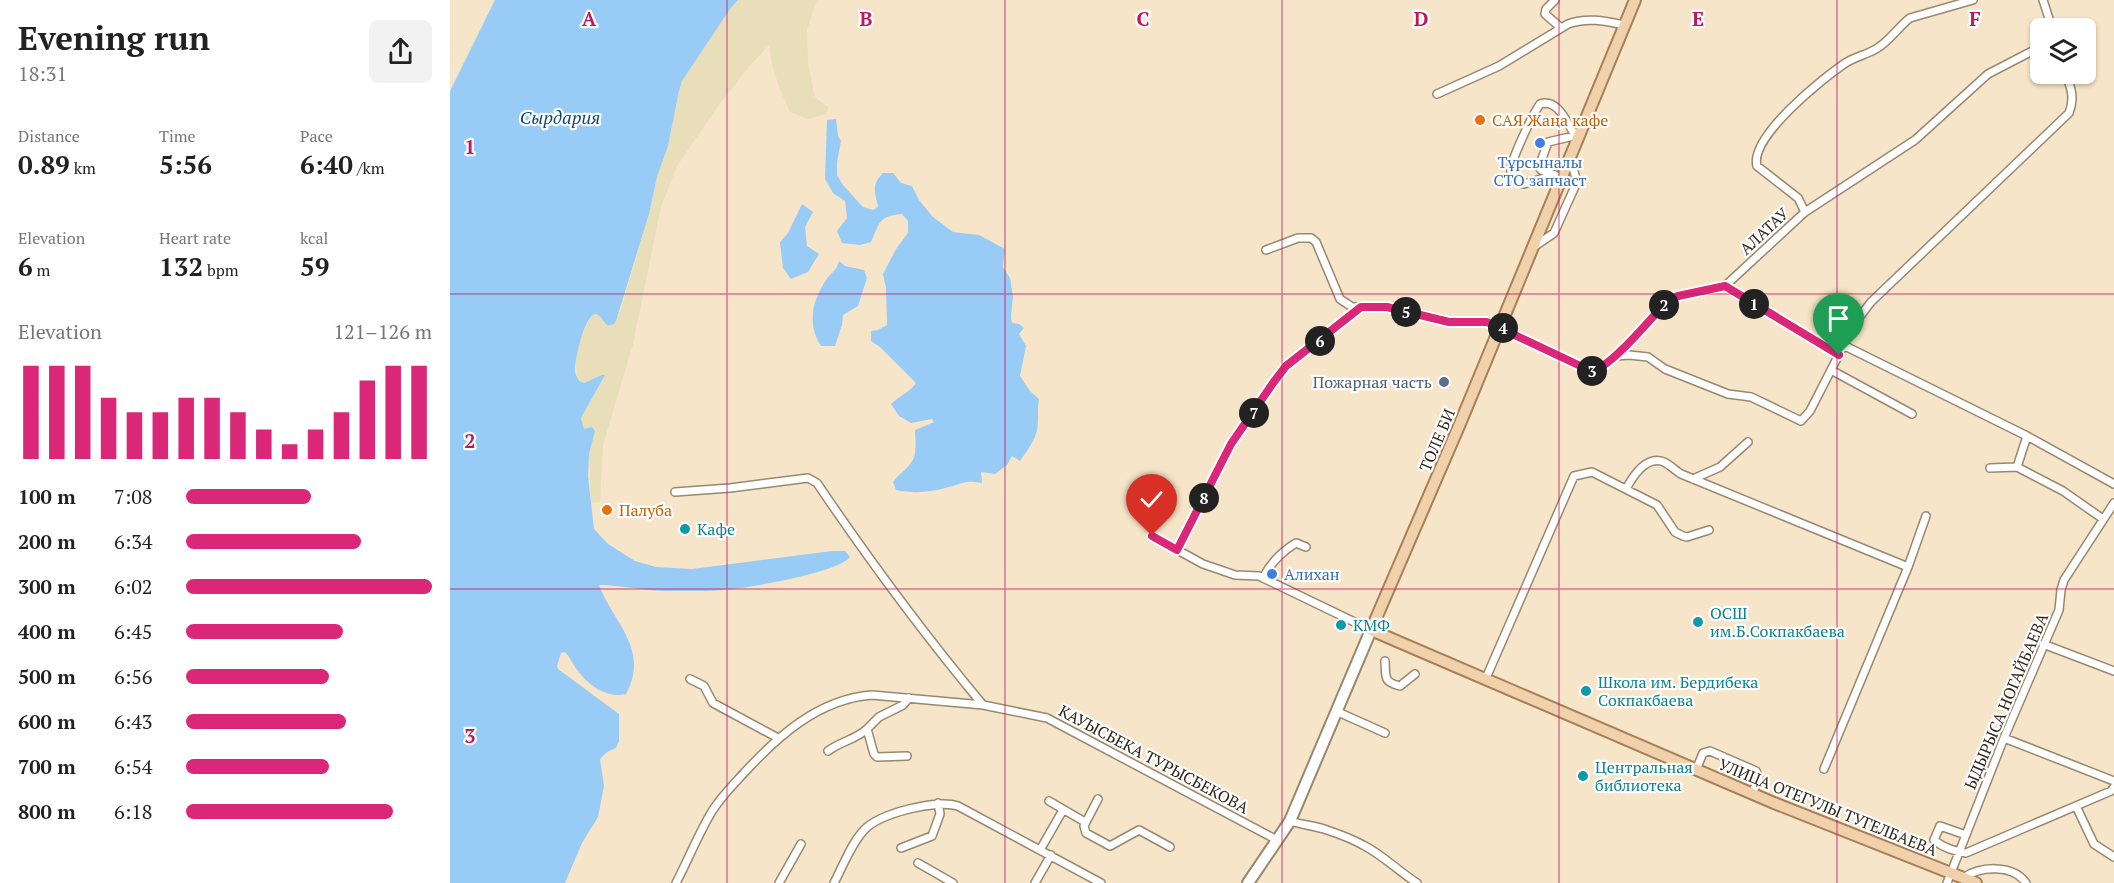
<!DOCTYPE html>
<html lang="en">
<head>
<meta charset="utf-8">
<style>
  body { margin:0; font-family:"PT Serif",serif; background:#f2f2f2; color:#222; height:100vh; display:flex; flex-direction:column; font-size:22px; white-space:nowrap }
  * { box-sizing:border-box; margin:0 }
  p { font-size:20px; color:#767676 }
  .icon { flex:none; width:33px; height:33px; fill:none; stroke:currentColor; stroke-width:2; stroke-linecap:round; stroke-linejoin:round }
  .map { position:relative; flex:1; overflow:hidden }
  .side { display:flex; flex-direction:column; background:#fff; width:450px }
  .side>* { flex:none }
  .tools { position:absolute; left:1580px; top:18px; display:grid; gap:12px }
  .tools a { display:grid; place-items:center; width:66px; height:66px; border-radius:9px; background:#fff; box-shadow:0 2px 4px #0004; font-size:30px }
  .pin { position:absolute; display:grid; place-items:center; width:51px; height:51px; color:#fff; margin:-62px -26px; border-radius:50% 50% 50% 0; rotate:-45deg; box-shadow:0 0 6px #0007 }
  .pin .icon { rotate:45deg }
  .km { position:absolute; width:30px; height:30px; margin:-15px; border-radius:50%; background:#222; color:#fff; font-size:16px; line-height:30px; text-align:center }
  .round { display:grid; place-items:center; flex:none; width:63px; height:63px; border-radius:9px; background:#f2f2f2 }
  .overview { display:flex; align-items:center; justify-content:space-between; height:102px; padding:0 18px }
  h1 { font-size:33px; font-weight:800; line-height:45px }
  .figures { display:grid; grid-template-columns:repeat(3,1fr); gap:9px; height:102px; padding:6px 18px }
  .figures div { display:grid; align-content:center }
  .figures b { font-size:26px; font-weight:800 }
  .figures small { font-size:16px; font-weight:400 }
  .figures p { font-size:16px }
  .chart { height:168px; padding:12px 18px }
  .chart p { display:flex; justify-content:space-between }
  .chart svg { width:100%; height:108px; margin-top:6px; stroke:#db2777; stroke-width:6 }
  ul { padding:0 18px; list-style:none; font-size:20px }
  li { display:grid; grid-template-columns:96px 72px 1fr; align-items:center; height:45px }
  li i { height:15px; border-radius:8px; background:#db2777 }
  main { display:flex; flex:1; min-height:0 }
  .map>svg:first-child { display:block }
  .sand { fill:#e8deb9 }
  .water { fill:#98ccf7 }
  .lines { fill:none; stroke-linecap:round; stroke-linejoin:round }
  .street-casing { stroke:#98886e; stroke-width:10 }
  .secondary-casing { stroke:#98886e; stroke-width:14 }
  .primary-casing { stroke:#a78155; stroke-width:14 }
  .street { stroke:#fff; stroke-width:7 }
  .secondary { stroke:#fff; stroke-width:10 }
  .primary { stroke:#f1d1ac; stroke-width:10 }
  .route-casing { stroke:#fff; stroke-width:12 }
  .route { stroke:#db2777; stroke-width:8 }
  .grid { fill:none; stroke:#c2185b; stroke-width:1.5; stroke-opacity:0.55 }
  .food-dot { fill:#e8710a; stroke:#fff; stroke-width:2 }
  .shop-dot { fill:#3f7fe0; stroke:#fff; stroke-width:2 }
  .service-dot { fill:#5c6f8a; stroke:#fff; stroke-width:2 }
  .culture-dot { fill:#0f9aa8; stroke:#fff; stroke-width:2 }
  .labels { text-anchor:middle; stroke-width:4.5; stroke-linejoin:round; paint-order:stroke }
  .food-label { font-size:16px; fill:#c56008; stroke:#fff; text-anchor:start }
  .shop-label { font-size:16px; fill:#366cbe; stroke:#fff }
  .street-label { font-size:16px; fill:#2e271c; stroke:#fff }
  .service-label { font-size:16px; fill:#4e5e75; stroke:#fff; text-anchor:end }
  .culture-label { font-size:16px; fill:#0d838f; stroke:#fff; text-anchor:start }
  .water-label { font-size:18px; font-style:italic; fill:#0e4971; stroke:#fff }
  .grid-label { font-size:20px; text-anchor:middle; font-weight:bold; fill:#c2185b; stroke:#fff; stroke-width:4.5; stroke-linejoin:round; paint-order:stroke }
</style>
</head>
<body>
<main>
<section class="side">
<div class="overview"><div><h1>Evening run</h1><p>18:31</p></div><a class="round"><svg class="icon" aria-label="share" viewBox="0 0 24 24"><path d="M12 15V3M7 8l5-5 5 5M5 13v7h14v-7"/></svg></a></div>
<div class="figures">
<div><p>Distance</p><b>0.89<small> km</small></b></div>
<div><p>Time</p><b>5:56</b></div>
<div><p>Pace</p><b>6:40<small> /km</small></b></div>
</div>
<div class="figures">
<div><p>Elevation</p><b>6<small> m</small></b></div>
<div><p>Heart rate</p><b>132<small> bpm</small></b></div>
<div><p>kcal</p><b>59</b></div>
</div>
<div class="chart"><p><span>Elevation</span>121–126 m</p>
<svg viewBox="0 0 160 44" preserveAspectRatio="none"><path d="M5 44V6M15 44V6M25 44V6M35 44V19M45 44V25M55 44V25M65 44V19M75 44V19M85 44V25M95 44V32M105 44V38M115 44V32M125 44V25M135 44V12M145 44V6M155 44V6"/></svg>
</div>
<ul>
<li><b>100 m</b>7:08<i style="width:51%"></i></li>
<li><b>200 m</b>6:34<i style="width:71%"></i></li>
<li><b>300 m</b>6:02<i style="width:100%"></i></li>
<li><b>400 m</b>6:45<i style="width:64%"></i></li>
<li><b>500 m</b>6:56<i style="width:58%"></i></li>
<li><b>600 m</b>6:43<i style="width:65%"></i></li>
<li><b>700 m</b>6:54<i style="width:58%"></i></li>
<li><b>800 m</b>6:18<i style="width:84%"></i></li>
</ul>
</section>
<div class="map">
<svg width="1664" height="883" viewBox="0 0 1664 883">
  <rect width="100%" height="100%" fill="#f7e5c9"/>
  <path class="sand" d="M288 0H367L357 30 358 63 365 97 378 107 376 114 358 119 340 112C330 90 321 68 319 45L298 68 266 109 227 166 211 207 183 344 153 445 150 502 141 503 139 454 145 431 144 429H134L131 418 155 375H152L134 383 129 382C121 360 131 335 142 315L148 314 159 327 164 324 170 312 199 214 207 177 218 146 229 91 232 81 280 9Z"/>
  <path class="water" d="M45 0H288L280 9 232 81 229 91 218 146 207 177 199 214 166 321 164 324 158 326C154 323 150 313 145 314 134 317 124 362 125 372 126 375 128 379 129 381L134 383 152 375H155L131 418 134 429 142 427 145 431 139 454 138 476 144 529 158 544 185 561 206 567 242 569 382 551H395L400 557C388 572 312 585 291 588 267 592 241 591 217 591 194 591 172 585 149 585 164 624 200 649 176 694 158 699 139 686 128 671 123 665 120 657 115 652L111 653 107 666 108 669 169 714V741L166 748 157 752 150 759 154 786 148 817 132 843 115 883H0V91Z
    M386 119 388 136 391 141 387 162V175L393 185 413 207 423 210 428 207C425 191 421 185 433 173H443L451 183 462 186 469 200 483 217 503 232 529 235 555 249 553 267 560 278 563 297 561 316 562 323 569 324 574 328 569 334 576 346 570 376 580 391 589 399C587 410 589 419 587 430 585 441 576 452 570 461L562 456 557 465 545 474 531 472 532 483C514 480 515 483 499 487 481 492 465 494 446 490L443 482C448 475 455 471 460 464 468 455 465 441 465 430L484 422 482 419 461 423 449 416 441 404C449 396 459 393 466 383L430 347 421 341V331L428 330 437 325 436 288 433 274 446 249 458 233V221L452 214C428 216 430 223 421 242L410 245 392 243 387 231 397 218 395 201 383 193 375 179 377 120Z
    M352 204 363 212 355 227 357 246 369 254 358 272 341 279 333 268 330 242 338 233Z
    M389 261 395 266 414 270 417 278 408 306 393 315 392 325 385 346H371C357 324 362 301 376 280 382 272 387 270 389 261Z"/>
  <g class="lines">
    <g class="street-casing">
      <path id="street" d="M1105 0 1096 9 1095 14 1110 27
        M1593 0 1602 28
        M987 94 1049 66 1118 24C1137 17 1155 21 1174 25
        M1105 175 1074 184C1068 183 1062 178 1061 171 1060 161 1083 114 1090 104 1108 98 1117 123 1125 135
        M1105 175 1091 170 1089 167 1098 142 1128 135
        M1355 212 1348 198 1307 166C1299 137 1374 77 1397 62 1406 57 1417 54 1426 49 1440 41 1448 27 1460 18L1523 0
        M1085 246 1104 233 1127 182 1120 157
        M816 250 848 238H861L866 242 890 299 902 307H910
        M1275 286 1389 355
        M1393 345 1577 436 1664 484
        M1166 356 1179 355 1198 357 1215 369 1278 394 1301 397 1351 421 1360 411 1405 323 1421 302 1619 113C1625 98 1621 88 1616 74
        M1381 370 1462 414
        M1567 467 1577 436
        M1540 468 1567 467 1613 491 1653 519
        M1243 479 1270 467 1298 442
        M1176 489C1183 476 1197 455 1214 462 1220 465 1226 471 1231 474L1458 567
        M225 492 280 488 358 478 367 483C419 560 473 633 533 705
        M702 536 753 564 785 575 809 576 921 630
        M727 550 781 444 823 383 836 366 911 307H937L999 322H1037L1141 371C1159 370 1204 315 1218 300L1228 296 1275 286 1355 212 1465 140 1538 74 1590 47
        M813 578C821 562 831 552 846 543L856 547
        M1593 644 1664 671
        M935 661C936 677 933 682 950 686L965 674
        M1036 678 1124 476 1142 472 1207 505 1225 532 1233 536 1237 537 1259 530
        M240 679 254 686 263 703 328 738
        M888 712 935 733
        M1554 738 1664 781
        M378 751C391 741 405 740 417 729
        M457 756 427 757 424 754 417 729 429 717 453 705 459 698
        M1374 769 1458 567 1476 516
        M1246 770 1253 753 1260 751 1306 771 1309 778 1302 794
        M648 799 634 826 636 833 660 846 689 830 720 847
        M599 801 635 822
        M1626 806 1644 844 1664 857
        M840 821C853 825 866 826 877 830 889 834 902 839 913 845 933 855 948 871 967 883
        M1516 835 1490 826 1484 840C1492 847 1506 852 1516 853L1661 791 1664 787
        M451 848 482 836 490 814 488 803
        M590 850 613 810
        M468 863 503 883
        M1513 878C1530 866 1563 864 1576 883
        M226 883C238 860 248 835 261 813 269 799 281 787 293 774 327 737 368 699 422 695L533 705 597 718 827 840
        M329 883 351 844
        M384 883C393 866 401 844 414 830 430 813 487 799 508 806L651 883
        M585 883 601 855
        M1497 883 1554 738 1609 610 1611 590 1614 580 1664 503"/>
    </g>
    <g class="secondary-casing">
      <path id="secondary" d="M798 883 840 821 921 630"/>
    </g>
    <g class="primary-casing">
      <path id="primary" d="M1185 0 1009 426 921 630 1324 803 1526 883"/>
    </g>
    <use href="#street" class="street"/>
    <use href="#secondary" class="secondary"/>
    <use href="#primary" class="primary"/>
  </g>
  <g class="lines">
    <g class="route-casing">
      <path id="route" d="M702 536 727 550 781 444 823 383 836 366 911 307H937L999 322H1037L1141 371C1159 370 1204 315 1218 300L1228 296 1275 286 1389 355"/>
    </g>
    <use href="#route" class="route"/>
  </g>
  <path class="grid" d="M277 0V883M555 0V883M832 0V883M1109 0V883M1387 0V883M0 294H1664M0 589H1664"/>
  <g class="food-dot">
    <circle cx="1030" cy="120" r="6"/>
    <circle cx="157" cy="510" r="6"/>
  </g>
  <g class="shop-dot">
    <circle cx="1090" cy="143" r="6"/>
    <circle cx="822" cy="574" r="6"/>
  </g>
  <circle class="service-dot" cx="994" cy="382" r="6"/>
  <g class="culture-dot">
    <circle cx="235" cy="529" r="6"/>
    <circle cx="1248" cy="622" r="6"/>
    <circle cx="891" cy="625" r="6"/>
    <circle cx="1136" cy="691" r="6"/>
    <circle cx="1133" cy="776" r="6"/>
  </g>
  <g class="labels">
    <g class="food-label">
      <text x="1042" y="126">САЯ Жаңа кафе</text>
      <text x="169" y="516">Палуба</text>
    </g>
    <g class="shop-label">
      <text x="1090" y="168">Тұрсыналы<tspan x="1090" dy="18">СТО запчаст</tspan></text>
      <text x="834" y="580" text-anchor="start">Алихан</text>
    </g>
    <g class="street-label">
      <text transform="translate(1314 231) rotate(-43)" y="6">АЛАТАУ</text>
      <text transform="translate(987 440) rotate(-67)" y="6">ТОЛЕ БИ</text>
      <text transform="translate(1556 701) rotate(-67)" y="6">ЫДЫРЫСА НОГАЙБАЕВА</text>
      <text transform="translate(704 759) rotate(28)" y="6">КАУЫСБЕКА ТУРЫСБЕКОВА</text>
      <text transform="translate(1378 807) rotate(22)" y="6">УЛИЦА ОТЕГУЛЫ ТУГЕЛБАЕВА</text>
    </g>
    <g class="service-label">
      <text x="982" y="388">Пожарная часть</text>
    </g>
    <g class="culture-label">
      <text x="247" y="535">Кафе</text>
      <text x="1260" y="619">ОСШ<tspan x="1260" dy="18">им.Б.Сокпакбаева</tspan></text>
      <text x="903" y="631">КМФ</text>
      <text x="1148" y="688">Школа им. Бердибека<tspan x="1148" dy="18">Сокпакбаева</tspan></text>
      <text x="1145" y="773">Центральная<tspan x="1145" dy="18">библиотека</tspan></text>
    </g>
    <g class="water-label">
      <text x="110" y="124">Сырдария</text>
    </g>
  </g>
  <g class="grid-label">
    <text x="139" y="26">A</text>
    <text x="416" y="26">B</text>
    <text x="693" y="26">C</text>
    <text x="971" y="26">D</text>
    <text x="1248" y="26">E</text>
    <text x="1525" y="26">F</text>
    <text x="20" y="154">1</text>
    <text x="20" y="448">2</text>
    <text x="20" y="743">3</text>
  </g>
</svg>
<div class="tools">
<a><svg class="icon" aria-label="layers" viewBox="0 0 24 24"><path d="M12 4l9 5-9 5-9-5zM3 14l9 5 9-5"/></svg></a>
</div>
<div class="pin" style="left:1389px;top:355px;background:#1e9e55"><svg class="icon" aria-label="arrive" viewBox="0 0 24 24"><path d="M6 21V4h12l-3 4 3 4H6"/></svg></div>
<div class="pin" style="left:702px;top:536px;background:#d93025"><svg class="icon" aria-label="check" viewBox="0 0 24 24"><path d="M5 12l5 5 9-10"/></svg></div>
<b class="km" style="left:1304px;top:304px">1</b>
<b class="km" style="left:1214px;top:305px">2</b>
<b class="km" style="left:1142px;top:371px">3</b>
<b class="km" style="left:1053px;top:328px">4</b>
<b class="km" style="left:956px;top:312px">5</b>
<b class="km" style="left:870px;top:341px">6</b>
<b class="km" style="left:804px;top:413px">7</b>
<b class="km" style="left:754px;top:498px">8</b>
</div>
</main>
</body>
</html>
